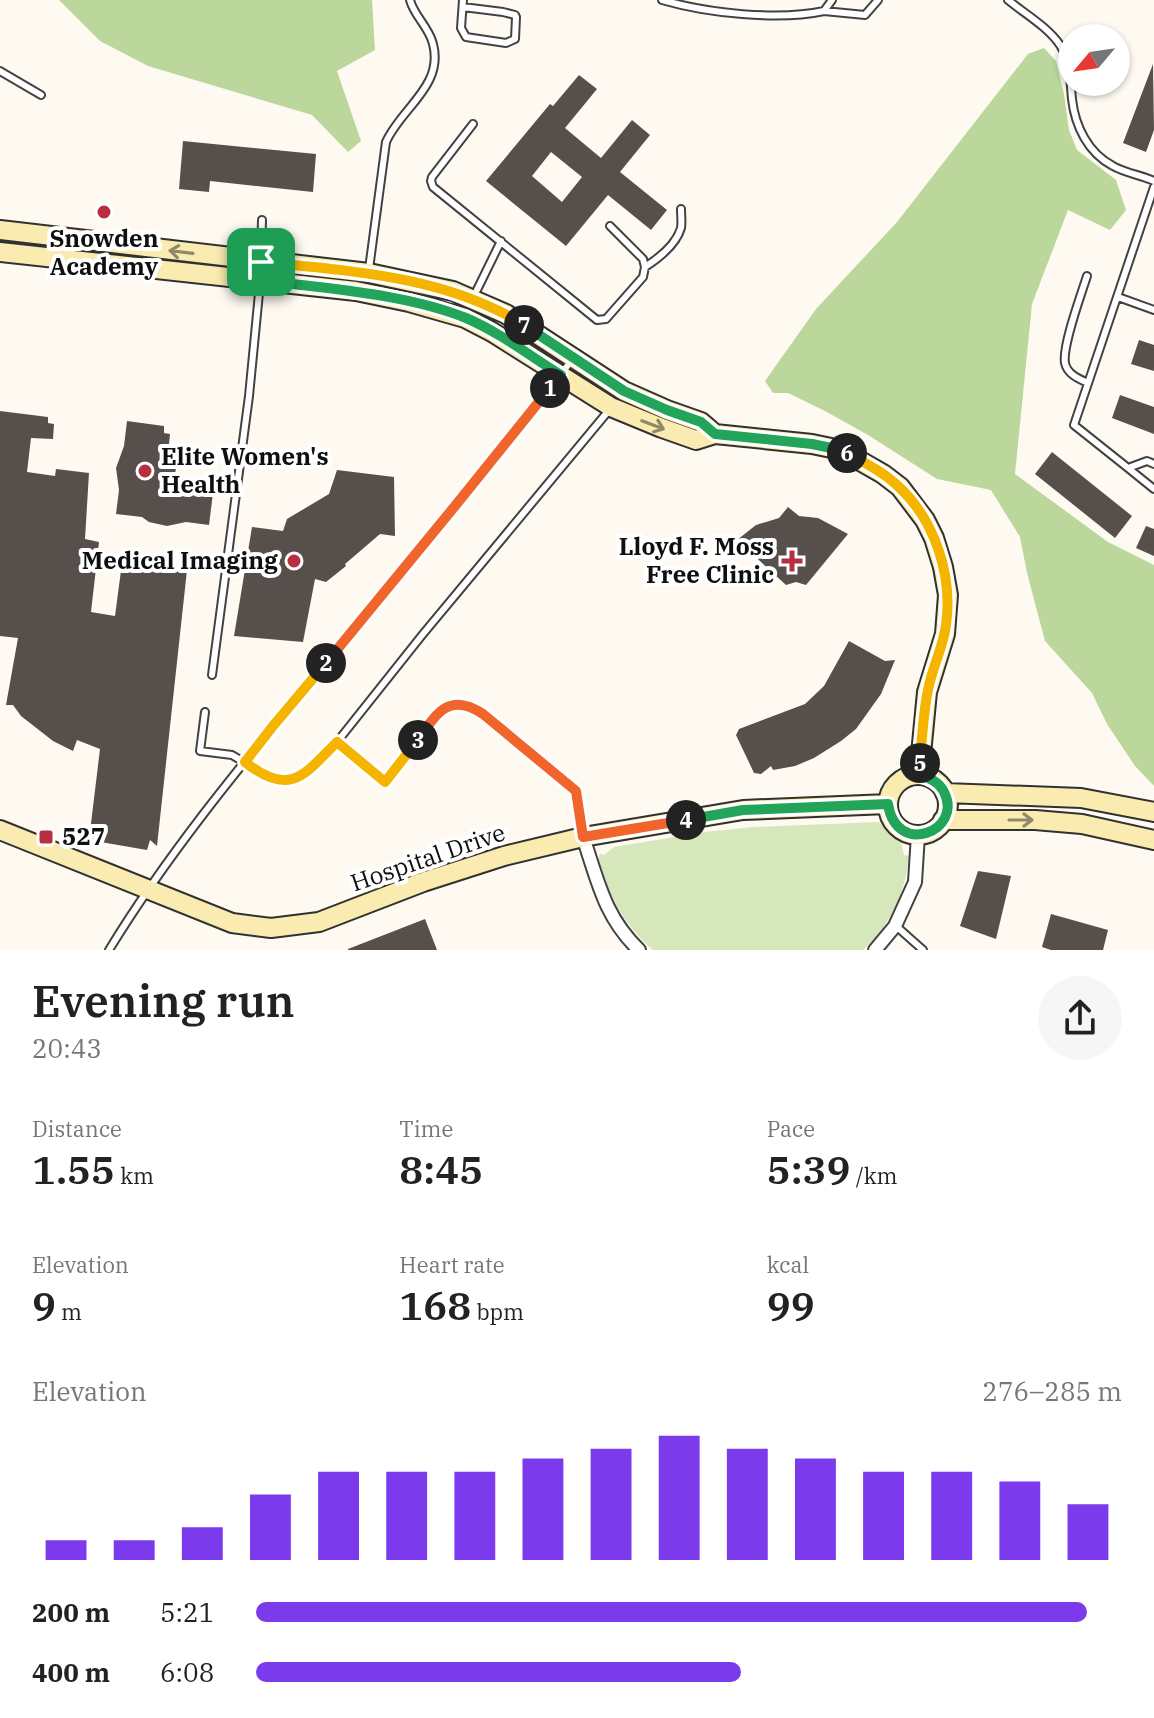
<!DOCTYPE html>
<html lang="en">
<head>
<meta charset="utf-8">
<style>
  body { margin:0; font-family:"IBM Plex Serif",serif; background:#f6f6f6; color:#222; height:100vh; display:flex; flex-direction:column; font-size:30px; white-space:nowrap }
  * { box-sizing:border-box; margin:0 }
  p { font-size:26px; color:#767676 }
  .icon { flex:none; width:44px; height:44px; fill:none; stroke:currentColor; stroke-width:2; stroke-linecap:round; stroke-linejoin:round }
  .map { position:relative; height:950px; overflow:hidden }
  .side { display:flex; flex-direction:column; background:#fff; flex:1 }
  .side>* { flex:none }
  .needle { width:52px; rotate:241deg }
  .buttons { position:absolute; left:1058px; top:24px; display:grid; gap:16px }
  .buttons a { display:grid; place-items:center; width:72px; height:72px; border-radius:50%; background:#fff; box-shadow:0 2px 6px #0004; font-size:40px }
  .pin { position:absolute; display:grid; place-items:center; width:68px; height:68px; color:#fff; margin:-34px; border-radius:16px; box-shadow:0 4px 12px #0006 }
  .km { position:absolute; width:40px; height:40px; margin:-20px; border-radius:50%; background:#222; color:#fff; font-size:22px; line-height:40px; text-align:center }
  .round { display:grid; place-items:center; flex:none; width:84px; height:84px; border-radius:42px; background:#f6f6f6 }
  .head { display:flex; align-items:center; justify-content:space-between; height:136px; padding:0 32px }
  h1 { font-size:44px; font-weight:600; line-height:60px }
  .figures { display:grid; grid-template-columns:repeat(3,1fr); gap:12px; height:136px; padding:8px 32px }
  .figures div { display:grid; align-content:center }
  .figures b { font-size:40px; font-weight:600 }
  .figures small { font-size:22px; font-weight:400 }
  .figures p { font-size:22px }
  .chart { height:224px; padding:16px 32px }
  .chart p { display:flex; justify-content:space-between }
  .chart svg { width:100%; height:144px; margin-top:8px; stroke:#7c3aed; stroke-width:6 }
  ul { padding:0 32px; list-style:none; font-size:26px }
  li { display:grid; grid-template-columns:128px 96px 1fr; align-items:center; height:60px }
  li i { height:20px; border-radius:10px; background:#7c3aed }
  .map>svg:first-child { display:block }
  .green { fill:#d6e7bc }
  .forest { fill:#bbd79c }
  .building { fill:#574f4b; fill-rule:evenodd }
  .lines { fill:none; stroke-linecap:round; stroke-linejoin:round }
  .lane-casing { stroke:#424242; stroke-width:10 }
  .street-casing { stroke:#424242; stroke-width:16 }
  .secondary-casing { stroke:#313131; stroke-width:22 }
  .lane { stroke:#fff; stroke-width:6 }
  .street { stroke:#fff; stroke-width:12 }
  .secondary { stroke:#faecb0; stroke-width:18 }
  .oneway { stroke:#908968 }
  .split-1-casing { stroke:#fff; stroke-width:16 }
  .split-2-casing { stroke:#fff; stroke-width:16 }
  .split-3-casing { stroke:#fff; stroke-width:16 }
  .split-4-casing { stroke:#fff; stroke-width:16 }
  .split-5-casing { stroke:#fff; stroke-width:16 }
  .split-6-casing { stroke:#fff; stroke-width:16 }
  .split-7-casing { stroke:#fff; stroke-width:16 }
  .split-8-casing { stroke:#fff; stroke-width:16 }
  .split-1 { stroke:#22a559; stroke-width:10 }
  .split-2 { stroke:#f0652b; stroke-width:10 }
  .split-3 { stroke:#f5b400; stroke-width:10 }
  .split-4 { stroke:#f0652b; stroke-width:10 }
  .split-5 { stroke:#22a559; stroke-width:10 }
  .split-6 { stroke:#f5b400; stroke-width:10 }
  .split-7 { stroke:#22a559; stroke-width:10 }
  .split-8 { stroke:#f5b400; stroke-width:10 }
  .poi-dot { fill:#b72e40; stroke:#fff; stroke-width:3 }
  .labels { text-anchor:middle; stroke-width:8; stroke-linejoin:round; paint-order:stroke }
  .poi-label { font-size:24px; font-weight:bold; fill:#0f0f0f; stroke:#fff; text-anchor:start }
  .street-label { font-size:24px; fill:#0f0f0f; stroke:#fff }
</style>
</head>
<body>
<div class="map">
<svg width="1154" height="950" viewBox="0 0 1154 950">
  <rect width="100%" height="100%" fill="#fefaf1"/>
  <path class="green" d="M879 822 901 842 904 855 909 856C905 893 891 925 863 950H653C625 926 608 895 598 860L600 853 604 855 614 847 705 832 753 827Z"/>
  <path class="forest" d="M59 0H372L375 50 337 71 361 141 348 152 312 115 148 66 100 41Z
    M1044 48 1056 61 1064 94 1069 130 1077 150 1116 180 1126 210 1110 230 1068 210 1032 304 1015 474 1108 542 1154 565V786L1135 766 1107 724 1092 693 1045 641 1027 573 1020 537 991 490 937 479 868 435 825 411 788 393H773L765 381 816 309 897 222 1028 54Z"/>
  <path class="building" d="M1153 64 1154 130 1146 152 1123 143Z
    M579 75 597 89 565 128 601 158 632 120 650 135 620 172 667 210 651 230 608 195 566 246 486 181 550 104 553 106ZM551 152 582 177 562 202 532 176Z
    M183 141 316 154 313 192 210 181 209 192 179 189Z
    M1139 340 1154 345V371L1131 364Z
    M1120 395 1154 407V434L1112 418Z
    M0 411 48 417V423L54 424 53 439 31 438 27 472 55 476 56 469 89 473 85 539 99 542 91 612 115 616 122 563 187 570 157 846 150 840 147 850 89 840 100 749 77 740 73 751 53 741 21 716 13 705H6L18 638 0 636Z
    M127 421 164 426V433L170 434 167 464H169V467L176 468 175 474H181L180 480 207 484 206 493H213L209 525 186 522 167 526 149 522 142 517 116 514 119 490 116 468 124 446Z
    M1052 452 1132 516 1115 538 1035 474Z
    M337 470 394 477 395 536 380 534 345 564 346 566 326 582 315 579 303 642 234 636 252 527 283 531 287 519 329 494Z
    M788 507 799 516 818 518 848 534 806 585 796 582 786 585 737 540 756 525 779 518Z
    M1146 526 1154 529V556L1136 548Z
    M849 641 885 661 895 660 881 694 856 729 841 741 814 758 795 766 773 770 771 766 761 774 754 773 736 735 739 729 805 704 824 686Z
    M978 871 1011 876 996 939 960 926Z
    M1051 914 1108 930 1103 950H1051L1042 947Z
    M425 919 437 950H348V949Z"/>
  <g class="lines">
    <g class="lane-casing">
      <path id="lane" d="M662 0C707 13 778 21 824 11
        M832 0 824 11 865 15 878 0
        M1008 0C1025 14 1048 27 1060 45 1071 63 1070 80 1072 99 1075 126 1088 153 1113 166 1125 173 1141 175 1154 181
        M463 7 503 12 515 15 516 17 515 39 506 43 466 37 461 28 463 0
        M0 71 41 95
        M473 124 432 177 431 181 433 187 597 320 606 319 643 277 645 267 643 259 610 226
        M1154 187 1074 425 1128 468 1147 461 1154 464
        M261 256 262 220
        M645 267C659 258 676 245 681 228 682 223 681 215 681 209
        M369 269 386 142C401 108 444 86 433 44 429 27 414 16 410 0
        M1087 276C1081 295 1062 346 1065 363 1067 374 1079 379 1088 383
        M474 296 501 241
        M1118 297 1154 310
        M1128 468 1154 489
        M212 675 249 396 260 283
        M205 712 200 751 232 755 264 774 278 780 288 781 297 778 306 773 337 742 423 634 610 409
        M337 742 385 782C393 772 401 762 409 752 420 737 430 712 450 706 458 703 467 706 474 709L576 791 583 834
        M896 926 923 950
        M109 950C167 855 238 769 308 684 397 576 486 470 572 360"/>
    </g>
    <g class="street-casing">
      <path id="street" d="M583 837C598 881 604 916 639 950
        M875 950 895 926 915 882 918 835"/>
    </g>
    <g class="secondary-casing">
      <path id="secondary" d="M0 230 369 273 453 291 506 314 624 391 667 410 701 422 715 434
        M0 252 356 291 409 302 465 318 492 332 611 407 662 428 696 440 715 434 812 444 841 450 883 474 900 487 925 520 934 538 943 567 948 595 945 634 927 692 919 775
        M888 805a30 30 0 1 1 60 0a30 30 0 1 1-60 0Z
        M945 793 1081 798 1154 812
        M943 820H1035L1082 824 1154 840
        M0 830 232 923 271 928 319 922 423 882 504 856 583 837 743 810 888 804"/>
    </g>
    <use href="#lane" class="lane"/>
    <use href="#street" class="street"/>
    <use href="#secondary" class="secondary"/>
  </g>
  <defs><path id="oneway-shaft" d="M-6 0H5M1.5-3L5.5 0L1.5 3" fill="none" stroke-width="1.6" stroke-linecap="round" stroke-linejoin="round" transform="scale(2)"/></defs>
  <g class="oneway">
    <use href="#oneway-shaft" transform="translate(181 252) rotate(-173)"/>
    <use href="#oneway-shaft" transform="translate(653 425) rotate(21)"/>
    <use href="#oneway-shaft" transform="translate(1021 820)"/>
  </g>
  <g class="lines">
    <g class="split-1-casing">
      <path id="split-1" d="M261 262V280C326 289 404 293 466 318 499 332 530 356 561 375L550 388"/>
    </g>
    <g class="split-2-casing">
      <path id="split-2" d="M326 663 455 506 550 388"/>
    </g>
    <g class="split-3-casing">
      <path id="split-3" d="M326 663 273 726 245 762C290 798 304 775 337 742L385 782 418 740"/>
    </g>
    <g class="split-4-casing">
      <path id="split-4" d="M418 740C436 714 449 691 483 714L576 791 583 837 686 820"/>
    </g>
    <g class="split-5-casing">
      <path id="split-5" d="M686 820 743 810 888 804C896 858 964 831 944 792 939 782 930 778 919 775L920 763"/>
    </g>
    <g class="split-6-casing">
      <path id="split-6" d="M847 453C865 463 883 472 898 486 935 520 953 576 946 625 943 648 932 668 928 690 923 714 922 739 920 763"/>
    </g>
    <g class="split-7-casing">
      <path id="split-7" d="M524 325 624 391 667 410 701 422 715 434 812 444 841 450 847 453"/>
    </g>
    <g class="split-8-casing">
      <path id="split-8" d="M261 262C351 271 446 276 524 325"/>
    </g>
    <use href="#split-1" class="split-1"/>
    <use href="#split-2" class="split-2"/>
    <use href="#split-3" class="split-3"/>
    <use href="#split-4" class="split-4"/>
    <use href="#split-5" class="split-5"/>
    <use href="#split-6" class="split-6"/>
    <use href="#split-7" class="split-7"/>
    <use href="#split-8" class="split-8"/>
  </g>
  <g class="poi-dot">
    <circle cx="104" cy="212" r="8"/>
    <circle cx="145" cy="471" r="8"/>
    <circle cx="294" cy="561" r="8"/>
    <path d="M788 549h8v8h8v8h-8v8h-8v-8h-8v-8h8z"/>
    <rect x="38" y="829" width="16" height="16" rx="4"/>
  </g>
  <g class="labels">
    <g class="poi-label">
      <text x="104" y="247" text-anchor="middle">Snowden<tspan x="104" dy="28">Academy</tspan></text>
      <text x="161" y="465">Elite Women's<tspan x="161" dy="28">Health</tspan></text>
      <text x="774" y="555" text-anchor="end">Lloyd F. Moss<tspan x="774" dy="28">Free Clinic</tspan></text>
      <text x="278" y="569" text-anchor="end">Medical Imaging</text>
      <text x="62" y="845">527</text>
    </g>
    <g class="street-label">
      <text transform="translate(428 858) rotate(-19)" y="8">Hospital Drive</text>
    </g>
  </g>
</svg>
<div class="buttons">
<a><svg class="needle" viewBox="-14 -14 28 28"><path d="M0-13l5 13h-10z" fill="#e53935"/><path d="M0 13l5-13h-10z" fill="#767676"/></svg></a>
</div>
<div class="pin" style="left:261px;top:262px;background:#1e9e55"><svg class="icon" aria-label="arrive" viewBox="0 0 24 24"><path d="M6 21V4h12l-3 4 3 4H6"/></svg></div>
<b class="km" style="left:550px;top:388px">1</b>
<b class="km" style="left:326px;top:663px">2</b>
<b class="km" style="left:418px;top:740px">3</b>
<b class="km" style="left:686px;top:820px">4</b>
<b class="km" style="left:920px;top:763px">5</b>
<b class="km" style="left:847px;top:453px">6</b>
<b class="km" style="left:524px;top:325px">7</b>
</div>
<section class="side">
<div class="head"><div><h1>Evening run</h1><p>20:43</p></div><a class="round"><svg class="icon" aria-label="share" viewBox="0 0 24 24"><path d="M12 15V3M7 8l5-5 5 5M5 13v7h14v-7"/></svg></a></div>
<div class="figures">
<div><p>Distance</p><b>1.55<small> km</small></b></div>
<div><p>Time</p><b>8:45</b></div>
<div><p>Pace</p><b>5:39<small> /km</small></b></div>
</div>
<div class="figures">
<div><p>Elevation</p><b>9<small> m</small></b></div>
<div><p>Heart rate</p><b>168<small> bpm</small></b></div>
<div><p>kcal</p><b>99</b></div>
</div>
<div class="chart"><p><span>Elevation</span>276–285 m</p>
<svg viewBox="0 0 160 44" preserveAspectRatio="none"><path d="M5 44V38M15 44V38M25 44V34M35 44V24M45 44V17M55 44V17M65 44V17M75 44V13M85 44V10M95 44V6M105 44V10M115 44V13M125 44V17M135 44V17M145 44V20M155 44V27"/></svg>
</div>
<ul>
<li><b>200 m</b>5:21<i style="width:96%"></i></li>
<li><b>400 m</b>6:08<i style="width:56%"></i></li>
</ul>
</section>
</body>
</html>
